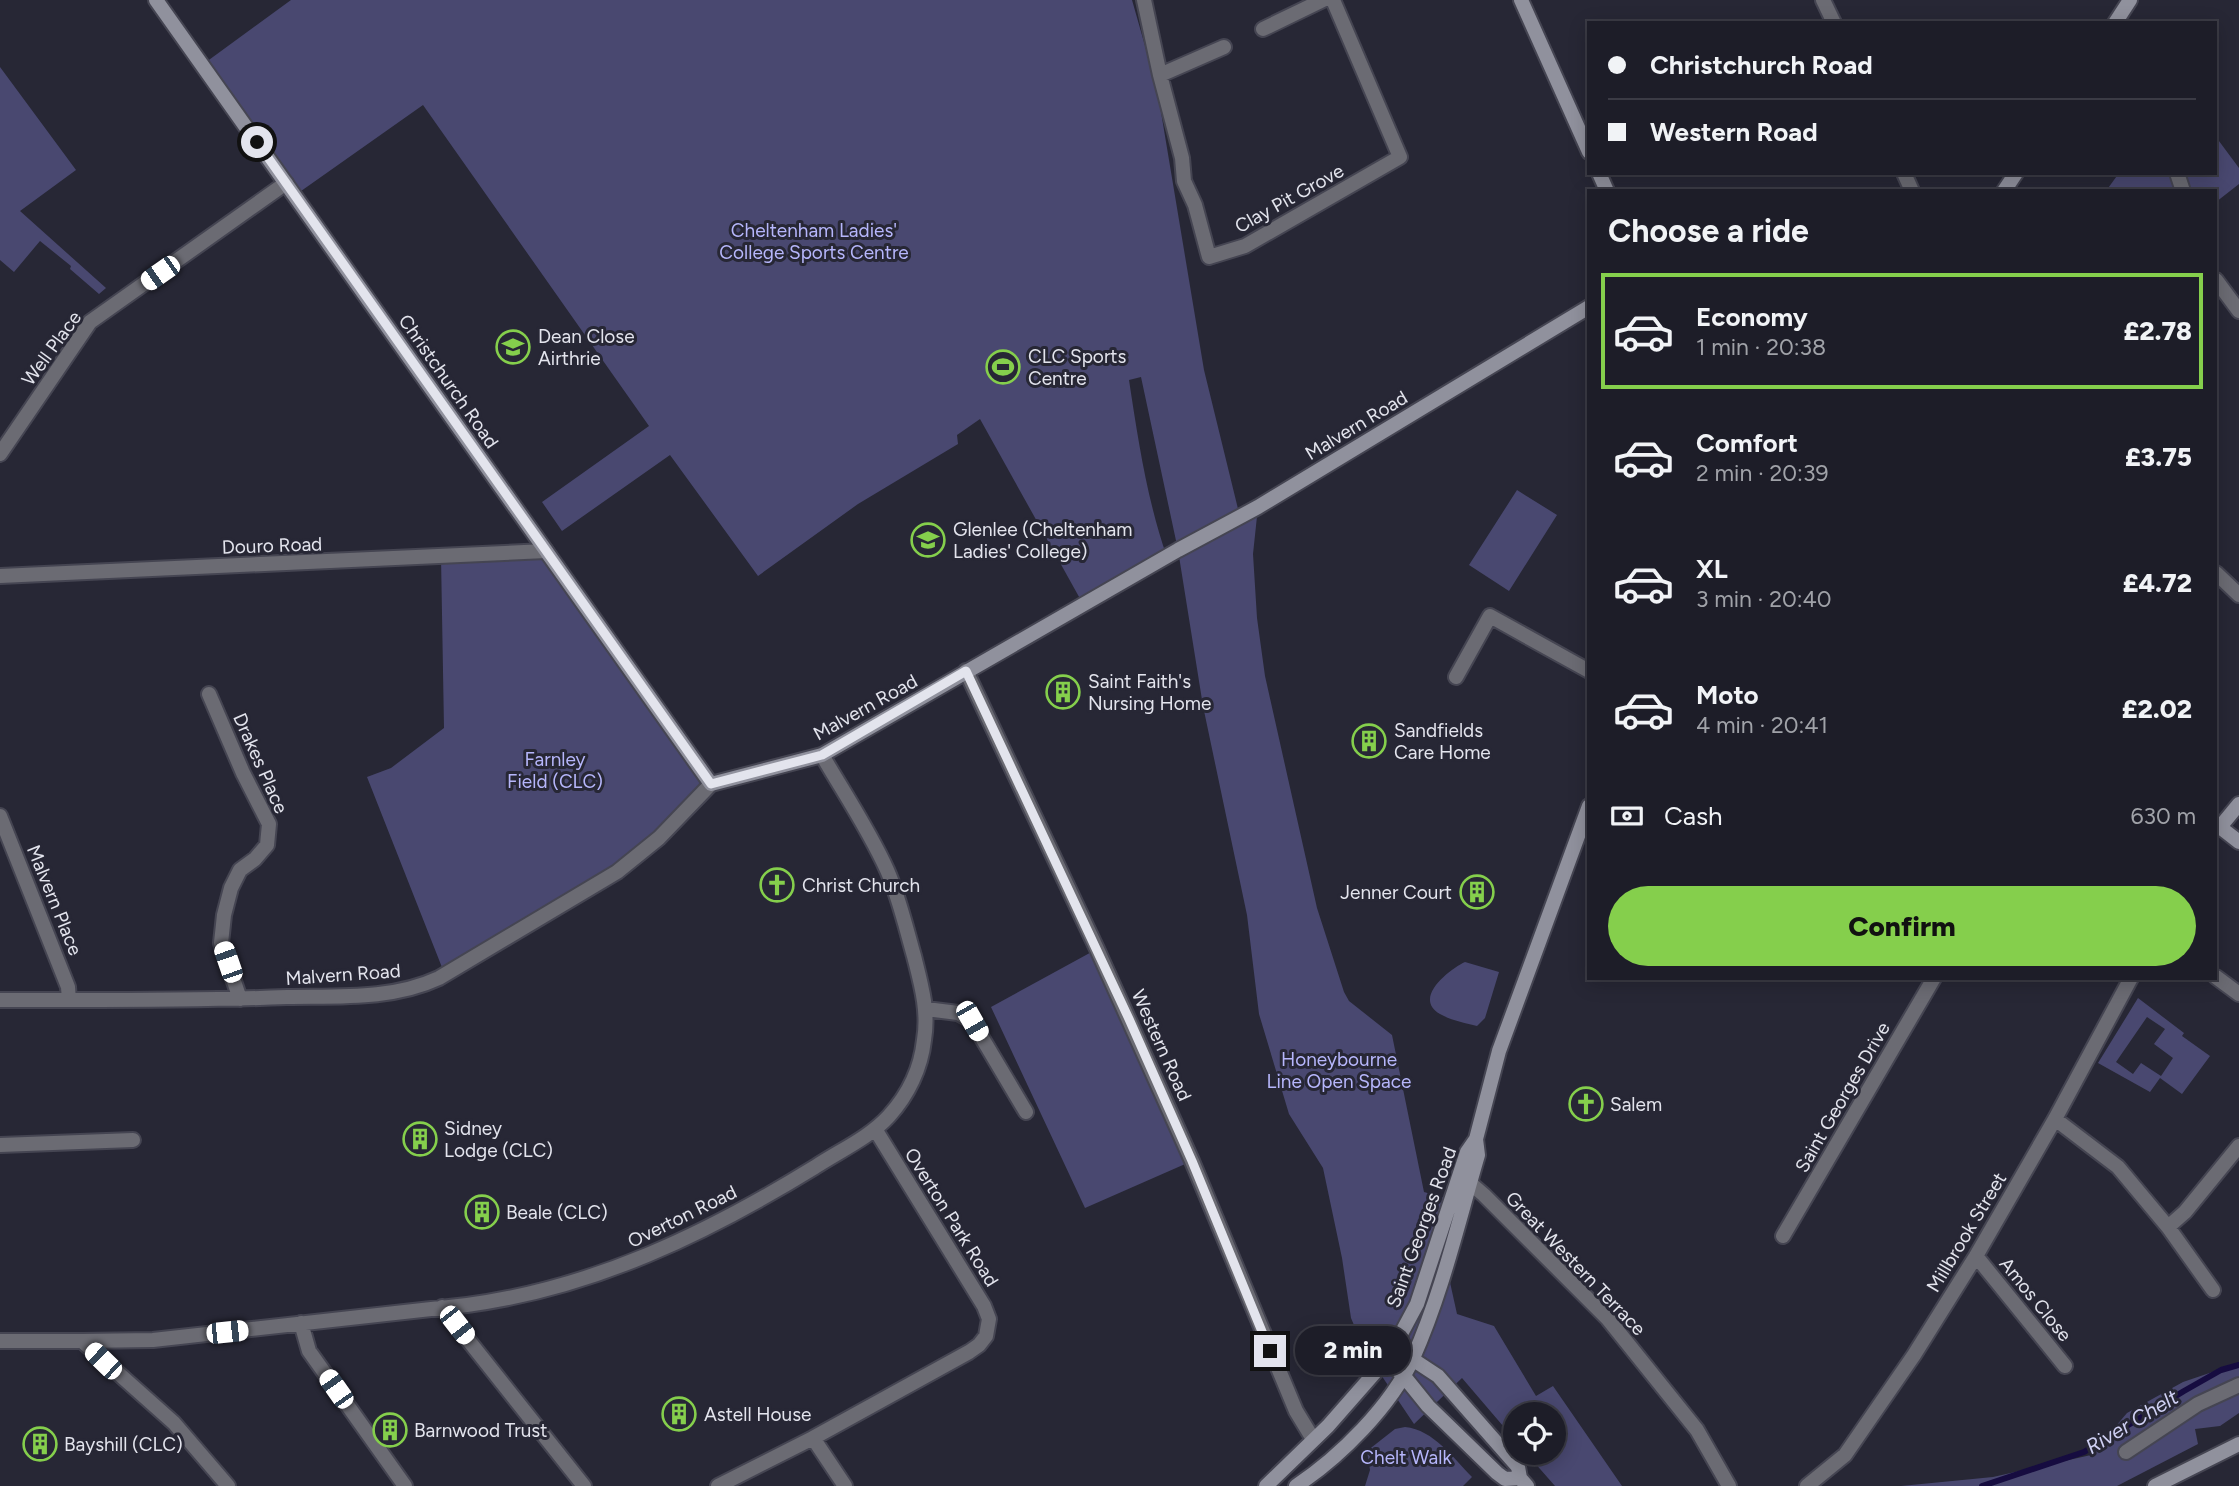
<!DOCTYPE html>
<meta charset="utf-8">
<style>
:root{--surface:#1d1d28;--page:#2a2a34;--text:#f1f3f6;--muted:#a0a2a8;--line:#3b3b45;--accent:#85cf4c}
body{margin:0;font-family:Figtree,sans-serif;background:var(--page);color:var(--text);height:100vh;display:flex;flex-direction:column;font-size:26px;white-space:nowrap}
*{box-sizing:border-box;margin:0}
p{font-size:23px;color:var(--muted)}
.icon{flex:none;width:38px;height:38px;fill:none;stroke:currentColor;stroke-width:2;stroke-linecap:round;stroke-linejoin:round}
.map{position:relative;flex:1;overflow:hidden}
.side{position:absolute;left:1587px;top:189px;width:630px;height:791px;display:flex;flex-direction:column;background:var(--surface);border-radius:0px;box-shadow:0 4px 18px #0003,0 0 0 2px var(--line)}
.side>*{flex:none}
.hud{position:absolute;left:1587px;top:21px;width:630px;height:154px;border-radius:0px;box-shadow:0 4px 18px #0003,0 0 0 2px var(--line);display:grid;align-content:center;height:154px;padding:0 21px;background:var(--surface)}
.controls{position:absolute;left:1503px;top:1402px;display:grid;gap:14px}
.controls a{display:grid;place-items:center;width:63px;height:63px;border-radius:50%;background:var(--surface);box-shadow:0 4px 18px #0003,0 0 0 2px var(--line);font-size:35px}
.end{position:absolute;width:32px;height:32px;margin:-16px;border:9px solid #e3e4ed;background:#111;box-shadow:0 0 0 4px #111}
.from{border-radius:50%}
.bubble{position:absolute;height:49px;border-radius:24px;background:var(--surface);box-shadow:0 4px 18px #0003,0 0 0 2px var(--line);font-size:23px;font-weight:800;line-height:49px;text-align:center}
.car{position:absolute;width:21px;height:42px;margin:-21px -10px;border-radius:9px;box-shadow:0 0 5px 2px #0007;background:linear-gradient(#fff 24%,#345 0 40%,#fff 0 76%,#345 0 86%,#fff 0)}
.hud b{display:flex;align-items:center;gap:24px;height:66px;font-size:26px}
.hud b+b{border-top:2px solid var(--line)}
.hud i{width:18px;height:18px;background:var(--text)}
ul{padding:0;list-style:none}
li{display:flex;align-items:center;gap:21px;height:116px;margin:0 14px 10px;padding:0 7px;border:4px solid transparent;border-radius:0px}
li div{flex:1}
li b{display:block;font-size:26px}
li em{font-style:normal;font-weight:800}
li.selected{border-color:var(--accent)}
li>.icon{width:63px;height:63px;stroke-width:1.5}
h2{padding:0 21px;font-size:32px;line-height:84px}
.pay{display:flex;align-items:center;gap:18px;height:77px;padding:0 21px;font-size:26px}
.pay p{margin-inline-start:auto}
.primary-button{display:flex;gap:14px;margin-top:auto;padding:14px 21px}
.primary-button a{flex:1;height:80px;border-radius:42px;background:var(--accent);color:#111;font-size:28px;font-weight:800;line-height:80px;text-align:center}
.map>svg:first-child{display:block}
.green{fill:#494870;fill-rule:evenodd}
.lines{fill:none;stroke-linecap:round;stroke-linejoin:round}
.stream{stroke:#160c40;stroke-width:6}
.street-casing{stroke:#454552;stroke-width:18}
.secondary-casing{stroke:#454552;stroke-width:18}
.street{stroke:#6b6b73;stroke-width:14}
.secondary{stroke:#90919d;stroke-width:14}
.route{stroke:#e3e4ed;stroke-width:9}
.labels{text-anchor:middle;stroke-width:6;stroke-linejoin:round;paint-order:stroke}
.street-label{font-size:19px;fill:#e3e4ed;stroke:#272735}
.park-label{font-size:19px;fill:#b6b6fb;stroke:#272735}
.poi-label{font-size:19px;fill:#e3e4ed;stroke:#272735;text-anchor:start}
.water-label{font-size:21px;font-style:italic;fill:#cfd0f3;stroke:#272735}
</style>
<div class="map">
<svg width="2239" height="1486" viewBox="0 0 2239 1486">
<rect width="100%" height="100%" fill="#272735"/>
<path class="green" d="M291,0h841l25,88 47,282 36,147 18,-10 -5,47 4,64 8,58 52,232 27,84 5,9 43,34 32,157 31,9 -13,45 15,68 37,12 42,70 17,-10 69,100h-67l-29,-33 28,-1v-38h-38l-1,26 -53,-62 -48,46 -49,-73 -14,-33 -9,-60 -19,-90 -34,-54 -30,-100 -12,-99 -44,-209 -25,-156 -37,-173 -12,3c9,59 18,120 38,177l-84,47 -103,-185 -23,16 1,9 -100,60 -100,72 -88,-121 -108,76 -20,-29 107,-76 -226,-321 -129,91 -92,-131z
M0,67l76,103 -56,41 86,77 -7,6 -29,-25 1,-3 -31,-25 -26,31 -14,-12z
M2216,137l23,31v16l-23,18v-11h-110l13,-18h97z
M1517,490l40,25 -48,76 -40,-26z
M546,551l165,233 -52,54 -214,137 -78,-198 24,-9 53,-40 -3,-171z
M1097,949l95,212 -107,47 -94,-201z
M1465,962l34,10 -14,46 -8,8c-12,-3 -27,-6 -37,-12 -28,-16 10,-45 25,-52z
M2138,998l46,35 -2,3 28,20 -28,38 -22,-16 -10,14 -52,-29zM2147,1017l18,12 -11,15 19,14 -12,18 -20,-13 -8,11 -17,-12z
M2239,1363v50l-19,13 -25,3 3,15 -81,42h-216l92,-9 98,-22 36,-42 56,-31z
M1405,1427c29,3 48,31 67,50l-9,9h-98l5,-16 -3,-19 28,-22z"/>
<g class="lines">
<path class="stream" d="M1982,1486l102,-34 100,-61 37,-21 18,-5"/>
<defs>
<path id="street" d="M1144,0l16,75 22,83 2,23 11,24 14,52 36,-11 155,-89 -67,-157
M1823,0l11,23
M1263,29l60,-29
M1160,75l64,-28
M1904,173l8,18
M2177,173l6,18
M2216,280l23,31
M0,454l90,-132 196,-139
M2216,573l23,22
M0,576l546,-25
M966,671l131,278 95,212 104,250 17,28
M1456,677l34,-61 99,55
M209,694l34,79 26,51 -2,21 -12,14 -15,11 -9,18 -7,27 -3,28 19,56
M0,816l68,171 1,13
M2216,977l23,17
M0,1000c96,0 192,1 287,-3 51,-1 105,3 152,-19l178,-106 42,-34 52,-54
M926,1009l32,4 14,8 54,91
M2055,1119l63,48 50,60 45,63
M0,1145l133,-5
M1462,1176l22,19 124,124 89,111 32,56
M2168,1227l17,-15 54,-66
M1783,1236l151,-258
M1976,1256l89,110
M442,1307l142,179
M301,1323l8,28 96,135
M0,1341h82l92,82 54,63
M82,1341l71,-1 314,-35c127,-17 239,-71 348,-138 24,-16 54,-29 74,-51 19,-21 32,-48 35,-76 5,-29 -3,-56 -10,-84 -8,-28 -15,-59 -27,-86 -18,-40 -43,-77 -65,-115
M813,1438l32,48
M2126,1452l72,-48 41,-19
M718,1486l95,-48 156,-86 10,-7 7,-9 3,-17 -5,-13 -109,-177
M1807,1486l38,-31 69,-100 62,-99 79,-137 76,-141"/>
<path id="secondary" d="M156,0l555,784 111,-29 356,-205 80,-43 331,-200
M1521,0l68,152
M2115,23l15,-23
M1599,173l8,18
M2004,191l12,-18
M2216,824l23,18
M2220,827l19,-23
M1394,1347l44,29 80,91 2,11 7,8
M1386,1360l17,15 25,31 69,67 8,6 15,-1
M1266,1486l62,-60 50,-57 16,-22 23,-43 50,-152 9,-13 23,-88 90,-245
M1296,1486c44,-29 95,-80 117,-128 29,-65 45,-135 65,-203l-2,-16
M2155,1486l84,-42"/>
</defs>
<use href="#street" class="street-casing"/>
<use href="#secondary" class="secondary-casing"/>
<use href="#street" class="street"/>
<use href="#secondary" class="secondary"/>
</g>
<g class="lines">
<path class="route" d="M257,142l454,642 111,-29 144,-84 163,348 63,142 78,190"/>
</g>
<defs>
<symbol id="school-ring" viewBox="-11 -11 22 22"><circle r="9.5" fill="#272735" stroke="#85cf4c" stroke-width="1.5"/><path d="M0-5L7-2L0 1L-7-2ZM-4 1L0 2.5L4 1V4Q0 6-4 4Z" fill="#85cf4c"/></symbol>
<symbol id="stadium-ring" viewBox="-11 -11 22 22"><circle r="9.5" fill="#272735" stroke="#85cf4c" stroke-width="1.5"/><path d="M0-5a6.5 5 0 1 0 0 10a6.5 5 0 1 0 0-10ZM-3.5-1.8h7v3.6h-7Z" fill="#85cf4c"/></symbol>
<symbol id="building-ring" viewBox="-11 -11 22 22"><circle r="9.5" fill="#272735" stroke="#85cf4c" stroke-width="1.5"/><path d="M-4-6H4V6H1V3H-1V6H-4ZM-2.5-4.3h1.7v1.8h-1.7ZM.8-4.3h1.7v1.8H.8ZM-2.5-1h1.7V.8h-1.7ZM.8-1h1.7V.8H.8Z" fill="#85cf4c"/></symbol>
<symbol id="church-ring" viewBox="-11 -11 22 22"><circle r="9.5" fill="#272735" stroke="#85cf4c" stroke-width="1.5"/><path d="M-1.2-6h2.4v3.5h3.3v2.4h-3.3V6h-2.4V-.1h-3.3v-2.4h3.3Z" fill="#85cf4c"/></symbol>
</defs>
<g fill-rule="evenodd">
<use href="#school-ring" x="494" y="328" width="38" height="38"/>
<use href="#stadium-ring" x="984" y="348" width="38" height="38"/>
<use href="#school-ring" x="909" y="521" width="38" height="38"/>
<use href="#building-ring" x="1044" y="673" width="38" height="38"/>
<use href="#building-ring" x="1350" y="722" width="38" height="38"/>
<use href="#church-ring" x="758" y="866" width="38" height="38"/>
<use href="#building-ring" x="1458" y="873" width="38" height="38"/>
<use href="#church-ring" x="1567" y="1085" width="38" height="38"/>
<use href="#building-ring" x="401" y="1120" width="38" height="38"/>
<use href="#building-ring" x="463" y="1193" width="38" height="38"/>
<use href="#building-ring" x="660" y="1395" width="38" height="38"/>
<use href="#building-ring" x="371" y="1411" width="38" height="38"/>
<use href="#building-ring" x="21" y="1425" width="38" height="38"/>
</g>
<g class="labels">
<g class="street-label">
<text transform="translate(1289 198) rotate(-29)" y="7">Clay Pit Grove</text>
<text transform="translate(51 348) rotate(-54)" y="7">Well Place</text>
<text transform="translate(449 381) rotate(55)" y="7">Christchurch Road</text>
<text transform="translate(1356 425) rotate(-31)" y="7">Malvern Road</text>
<text transform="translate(272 545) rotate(-2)" y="7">Douro Road</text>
<text transform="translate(865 707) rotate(-29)" y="7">Malvern Road</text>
<text transform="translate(261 763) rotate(66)" y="7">Drakes Place</text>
<text transform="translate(55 900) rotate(68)" y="7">Malvern Place</text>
<text transform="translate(343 974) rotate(-4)" y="7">Malvern Road</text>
<text transform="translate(1162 1045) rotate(66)" y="7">Western Road</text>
<text transform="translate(1842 1097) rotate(-60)" y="7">Saint Georges Drive</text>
<text transform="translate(682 1216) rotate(-26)" y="7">Overton Road</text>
<text transform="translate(952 1217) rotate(58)" y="7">Overton Park Road</text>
<text transform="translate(1421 1227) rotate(-70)" y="7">Saint Georges Road</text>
<text transform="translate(1966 1232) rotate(-59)" y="7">Millbrook Street</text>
<text transform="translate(1576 1263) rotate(46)" y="7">Great Western Terrace</text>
<text transform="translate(2036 1299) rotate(51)" y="7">Amos Close</text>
</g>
<g class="park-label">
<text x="814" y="237">Cheltenham Ladies'<tspan x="814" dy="22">College Sports Centre</tspan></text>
<text x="555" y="766">Farnley<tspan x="555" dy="22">Field (CLC)</tspan></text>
<text x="1339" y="1066">Honeybourne<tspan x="1339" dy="22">Line Open Space</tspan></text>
<text x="1406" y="1464">Chelt Walk</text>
</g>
<g class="poi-label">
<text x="538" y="343">Dean Close<tspan x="538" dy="22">Airthrie</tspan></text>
<text x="1028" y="363">CLC Sports<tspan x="1028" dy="22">Centre</tspan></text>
<text x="953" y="536">Glenlee (Cheltenham<tspan x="953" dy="22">Ladies' College)</tspan></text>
<text x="1088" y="688">Saint Faith's<tspan x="1088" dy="22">Nursing Home</tspan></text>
<text x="1394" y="737">Sandfields<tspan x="1394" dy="22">Care Home</tspan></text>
<text x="802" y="892">Christ Church</text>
<text x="1452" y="899" text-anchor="end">Jenner Court</text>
<text x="1610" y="1111">Salem</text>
<text x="444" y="1135">Sidney<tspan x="444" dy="22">Lodge (CLC)</tspan></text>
<text x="506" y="1219">Beale (CLC)</text>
<text x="704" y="1421">Astell House</text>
<text x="414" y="1437">Barnwood Trust</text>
<text x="64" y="1451">Bayshill (CLC)</text>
</g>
<g class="water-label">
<text transform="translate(2132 1422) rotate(-31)" y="7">River Chelt</text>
</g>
</g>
</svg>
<div class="controls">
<a><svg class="icon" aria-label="locate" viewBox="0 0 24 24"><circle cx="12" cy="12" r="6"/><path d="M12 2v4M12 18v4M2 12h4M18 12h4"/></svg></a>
</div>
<i class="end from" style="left:257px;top:142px"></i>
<i class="end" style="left:1270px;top:1351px"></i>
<div class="bubble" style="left:1295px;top:1326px;width:116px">2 min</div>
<i class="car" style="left:160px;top:273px;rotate:235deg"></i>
<i class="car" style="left:228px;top:962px;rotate:341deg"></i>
<i class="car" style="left:972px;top:1021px;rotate:150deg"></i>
<i class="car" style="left:457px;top:1325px;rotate:142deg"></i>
<i class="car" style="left:227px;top:1332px;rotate:84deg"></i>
<i class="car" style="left:103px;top:1361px;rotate:314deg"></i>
<i class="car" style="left:336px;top:1389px;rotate:325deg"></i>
<div class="hud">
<b><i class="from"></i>Christchurch Road</b>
<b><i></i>Western Road</b>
</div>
<section class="side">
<h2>Choose a ride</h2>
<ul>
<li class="selected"><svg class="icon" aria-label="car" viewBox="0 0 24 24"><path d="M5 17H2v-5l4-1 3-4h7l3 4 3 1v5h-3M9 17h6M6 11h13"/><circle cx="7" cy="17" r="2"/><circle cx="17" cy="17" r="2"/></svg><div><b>Economy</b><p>1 min · 20:38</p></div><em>£2.78</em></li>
<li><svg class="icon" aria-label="car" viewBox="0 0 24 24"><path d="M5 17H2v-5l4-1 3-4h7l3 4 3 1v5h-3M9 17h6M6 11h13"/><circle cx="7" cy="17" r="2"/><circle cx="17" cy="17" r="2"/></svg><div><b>Comfort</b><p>2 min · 20:39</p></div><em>£3.75</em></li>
<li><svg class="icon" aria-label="car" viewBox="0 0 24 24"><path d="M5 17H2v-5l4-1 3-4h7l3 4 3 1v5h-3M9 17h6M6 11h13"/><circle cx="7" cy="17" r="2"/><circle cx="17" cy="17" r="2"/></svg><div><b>XL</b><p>3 min · 20:40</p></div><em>£4.72</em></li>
<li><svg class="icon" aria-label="car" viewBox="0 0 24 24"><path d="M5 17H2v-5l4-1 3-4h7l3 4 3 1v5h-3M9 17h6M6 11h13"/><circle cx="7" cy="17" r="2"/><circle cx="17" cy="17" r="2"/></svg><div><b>Moto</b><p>4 min · 20:41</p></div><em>£2.02</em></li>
</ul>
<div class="pay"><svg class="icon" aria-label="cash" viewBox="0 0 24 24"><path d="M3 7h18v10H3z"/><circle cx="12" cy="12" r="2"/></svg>Cash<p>630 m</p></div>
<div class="primary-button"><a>Confirm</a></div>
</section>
</div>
